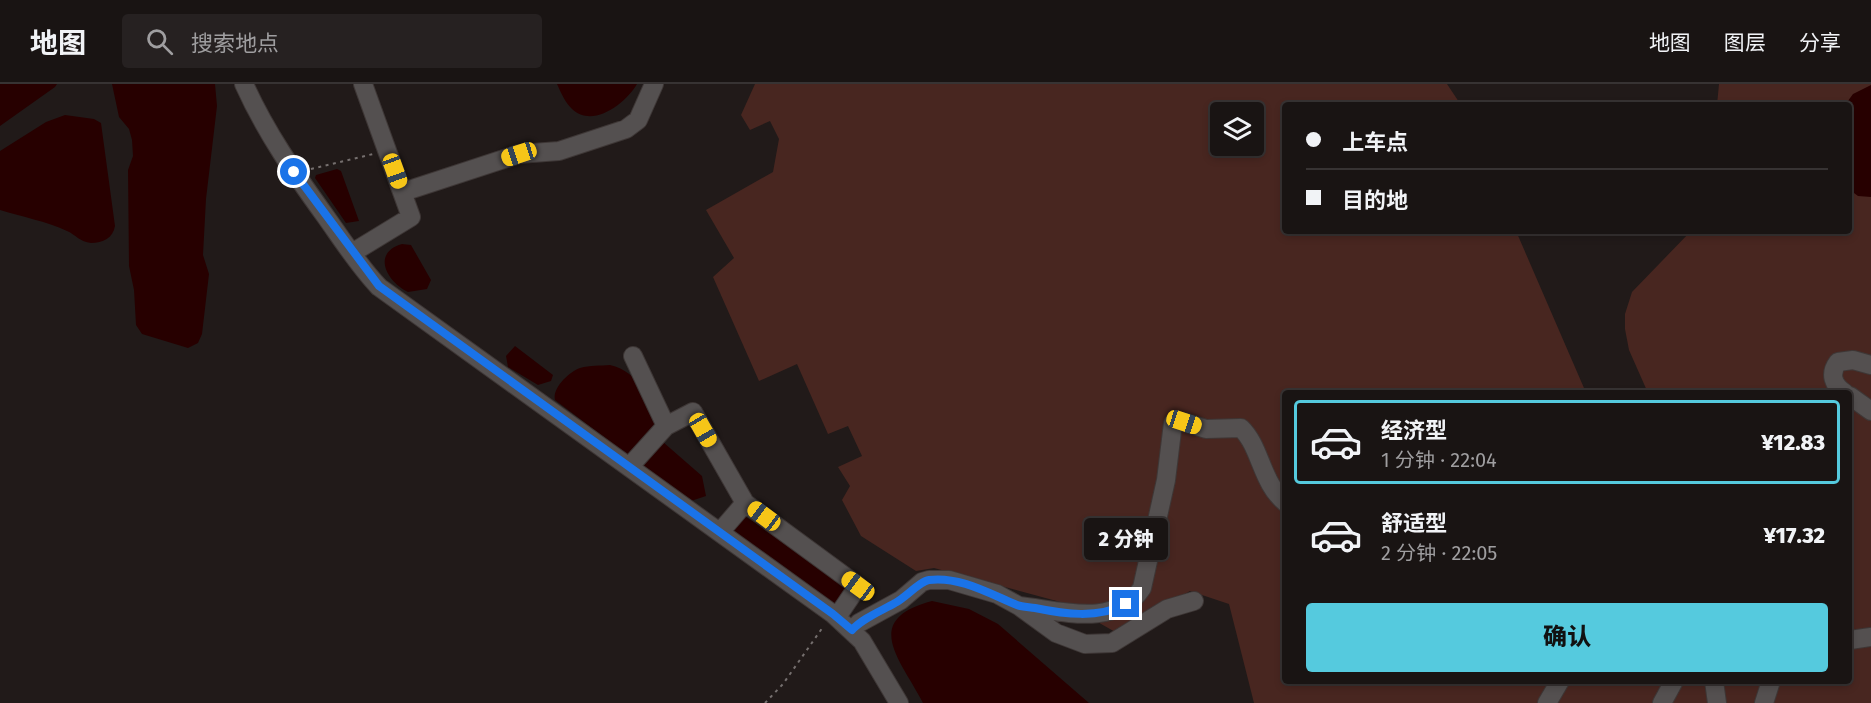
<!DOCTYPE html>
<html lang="zh">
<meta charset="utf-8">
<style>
:root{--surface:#191413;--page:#262121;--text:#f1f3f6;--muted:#9f9ea0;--line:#373333;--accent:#55cade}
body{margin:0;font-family:"Fira Sans","Noto Sans SC",sans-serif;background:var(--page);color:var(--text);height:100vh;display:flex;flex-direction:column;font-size:22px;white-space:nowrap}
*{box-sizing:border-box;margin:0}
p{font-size:20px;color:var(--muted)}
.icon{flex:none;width:33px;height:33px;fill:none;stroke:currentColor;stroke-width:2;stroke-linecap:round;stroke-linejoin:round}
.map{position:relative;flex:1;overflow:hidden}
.sheet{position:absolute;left:1282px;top:306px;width:570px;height:294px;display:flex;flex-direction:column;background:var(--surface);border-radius:6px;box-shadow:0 3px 9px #0003,0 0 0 2px var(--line)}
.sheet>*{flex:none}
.banner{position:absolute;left:1282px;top:18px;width:570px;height:132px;border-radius:6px;box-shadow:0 3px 9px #0003,0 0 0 2px var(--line);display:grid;align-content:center;height:132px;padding:0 24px;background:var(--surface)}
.controls{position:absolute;left:1210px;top:18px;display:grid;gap:12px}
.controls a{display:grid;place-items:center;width:54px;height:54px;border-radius:6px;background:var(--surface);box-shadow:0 3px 9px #0003,0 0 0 2px var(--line);font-size:30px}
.end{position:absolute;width:27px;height:27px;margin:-14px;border:8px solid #1a73e8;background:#fff;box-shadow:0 0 0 3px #fff}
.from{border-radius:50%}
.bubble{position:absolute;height:42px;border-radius:6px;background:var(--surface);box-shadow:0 3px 9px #0003,0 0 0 2px var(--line);font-size:20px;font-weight:800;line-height:42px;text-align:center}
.car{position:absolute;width:18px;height:36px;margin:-18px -9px;border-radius:8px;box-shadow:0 0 4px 2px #0007;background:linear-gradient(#f5c518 24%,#345 0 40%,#f5c518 0 76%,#345 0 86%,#f5c518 0)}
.banner b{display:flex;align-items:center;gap:21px;height:57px;font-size:22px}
.banner b+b{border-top:2px solid var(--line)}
.banner i{width:15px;height:15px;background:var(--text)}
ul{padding:10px 0 0;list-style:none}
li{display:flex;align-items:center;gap:18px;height:84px;margin:0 12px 9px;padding:0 12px;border:3px solid transparent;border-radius:6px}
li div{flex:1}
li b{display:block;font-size:22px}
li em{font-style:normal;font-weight:800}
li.current{border-color:var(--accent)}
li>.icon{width:54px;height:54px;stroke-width:1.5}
.button{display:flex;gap:12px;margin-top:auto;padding:12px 24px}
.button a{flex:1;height:69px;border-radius:6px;background:var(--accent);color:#111;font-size:24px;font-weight:800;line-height:69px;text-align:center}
header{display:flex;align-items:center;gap:36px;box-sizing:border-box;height:84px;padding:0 30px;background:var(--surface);border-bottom:2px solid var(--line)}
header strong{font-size:28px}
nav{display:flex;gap:33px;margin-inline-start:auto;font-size:21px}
.search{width:420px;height:54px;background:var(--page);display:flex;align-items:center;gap:15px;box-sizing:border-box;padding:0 21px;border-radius:6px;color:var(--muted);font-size:22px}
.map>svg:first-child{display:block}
.green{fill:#482620;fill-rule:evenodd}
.water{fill:#270000}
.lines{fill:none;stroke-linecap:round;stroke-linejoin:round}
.minor-casing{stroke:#3e3736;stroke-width:20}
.path{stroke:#756f6e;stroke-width:2;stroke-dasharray:3 4.5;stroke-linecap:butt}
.minor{stroke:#545050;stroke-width:18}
.route{stroke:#1a73e8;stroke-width:8}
</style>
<header>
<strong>地图</strong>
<div class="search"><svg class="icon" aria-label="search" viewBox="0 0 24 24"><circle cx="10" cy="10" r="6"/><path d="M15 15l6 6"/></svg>搜索地点</div>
<nav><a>地图</a><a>图层</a><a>分享</a></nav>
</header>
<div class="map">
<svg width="1871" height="619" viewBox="0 0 1871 619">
<rect width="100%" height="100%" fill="#211a19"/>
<path class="green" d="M755,0h692l14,21h-175v126h230l68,157 4,5h-302v288h564v-288h-202l-19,-43 -4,-21v-15l7,-22 59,-61h159v-126h-133l2,-21h152v619h-617l-25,-99 -39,-13 -73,42 -53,-30 -130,-35 -18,3 -55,-35 -19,-36 8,-14 -12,-19 24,-11 -14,-30 -20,8 -31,-70 -38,17 -46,-104 21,-19 -28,-48 67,-38 6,-33 -9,-18 -20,9 -9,-15zM1221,28h33v34h-33z"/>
<path class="water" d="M0,0h57l-2,3 -55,39z
M112,0h103l2,22 -11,93 -3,56 6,19 -7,60 -4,9 -10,5 -46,-14 -6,-9 -2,-35 -5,-24 -1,-96 5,-14 -1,-16 -3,-11 -10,-12z
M557,0h80c-11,19 -44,45 -65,25 -7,-7 -11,-16 -15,-25z
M1871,1v112l-13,-1 -8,-6v-85h-5l8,-11z
M65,31l29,4 7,4 14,103c-2,12 -12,17 -24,17 -11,-1 -15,-8 -24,-12 -21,-10 -45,-14 -67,-21v-59l46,-29z
M337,85l4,2 18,50 -13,2 -31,-45 1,-3z
M402,160l9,1 20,35 -4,9 -19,3c-21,-10 -37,-39 -6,-48z
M515,262l38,29 -2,6 -13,4 -30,-18 -2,-11z
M610,281c30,7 39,34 45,62l-26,29 -74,-56c-3,-12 14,-28 25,-32 10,-3 20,-2 30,-3z
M663,358l39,34 4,20 -15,5 -48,-35 -1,-3z
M741,430l29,18 75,55 -7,21 -107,-75z
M932,517l37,8 29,15 91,79h-166c-22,-43 -63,-83 9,-102z"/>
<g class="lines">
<defs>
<path id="minor" d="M244,0c22,49 51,90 82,133 17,24 33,49 53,70l454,327 29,27 37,62
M403,108l116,-38 40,-3 67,-22 12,-9 16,-36
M352,169l59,-36 -48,-133
M633,272l33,70
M1845,309c-12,-8 -16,-19 -7,-31l15,-2 18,5
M1850,312l21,15
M630,382l36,-40 27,-14 52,91
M720,448l25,-29 113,83 -21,31
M1019,522c39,4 96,23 123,-18l24,-108 7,-57 11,-1 22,7 35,-1c20,19 20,55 45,75
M852,546l7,-7 42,-23 21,-18 7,-2h20l48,14 22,12 37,27 29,11 27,-1 55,-34 27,-8
M1850,556l21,-3
M1714,597l3,22
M1547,619l13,-22
M1662,619l12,-22
M1764,619l7,-22"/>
</defs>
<use href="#minor" class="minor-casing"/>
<path class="path" d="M311,85l62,-15
M765,619l18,-19 40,-57"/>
<use href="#minor" class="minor"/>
</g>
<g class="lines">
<path class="route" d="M294,88l85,114 454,328 19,16c11,-12 29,-19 43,-27 10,-5 25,-22 34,-23 31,-4 61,14 88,25 5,2 12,2 18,3 29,6 63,11 91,-4"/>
</g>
</svg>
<div class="controls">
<a><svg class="icon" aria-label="layers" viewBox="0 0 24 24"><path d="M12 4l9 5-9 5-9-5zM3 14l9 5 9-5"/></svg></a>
</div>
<i class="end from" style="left:294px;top:88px"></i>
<i class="end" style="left:1126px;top:520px"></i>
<div class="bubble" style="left:1084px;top:434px;width:84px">2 分钟</div>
<i class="car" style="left:519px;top:70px;rotate:252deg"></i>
<i class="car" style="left:395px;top:87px;rotate:160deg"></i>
<i class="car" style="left:1184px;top:338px;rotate:108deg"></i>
<i class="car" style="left:703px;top:346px;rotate:150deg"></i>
<i class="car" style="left:764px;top:432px;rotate:307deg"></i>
<i class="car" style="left:858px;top:502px;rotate:306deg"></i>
<div class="banner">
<b><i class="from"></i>上车点</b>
<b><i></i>目的地</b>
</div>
<section class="sheet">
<ul>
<li class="current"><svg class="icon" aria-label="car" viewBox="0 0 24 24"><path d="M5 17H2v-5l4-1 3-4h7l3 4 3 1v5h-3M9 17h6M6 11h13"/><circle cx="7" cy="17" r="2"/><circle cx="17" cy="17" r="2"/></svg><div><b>经济型</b><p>1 分钟 · 22:04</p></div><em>¥12.83</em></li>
<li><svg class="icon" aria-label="car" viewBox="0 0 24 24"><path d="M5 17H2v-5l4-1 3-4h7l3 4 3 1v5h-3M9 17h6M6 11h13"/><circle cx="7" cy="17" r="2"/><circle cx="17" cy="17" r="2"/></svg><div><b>舒适型</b><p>2 分钟 · 22:05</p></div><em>¥17.32</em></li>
</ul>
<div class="button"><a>确认</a></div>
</section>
</div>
